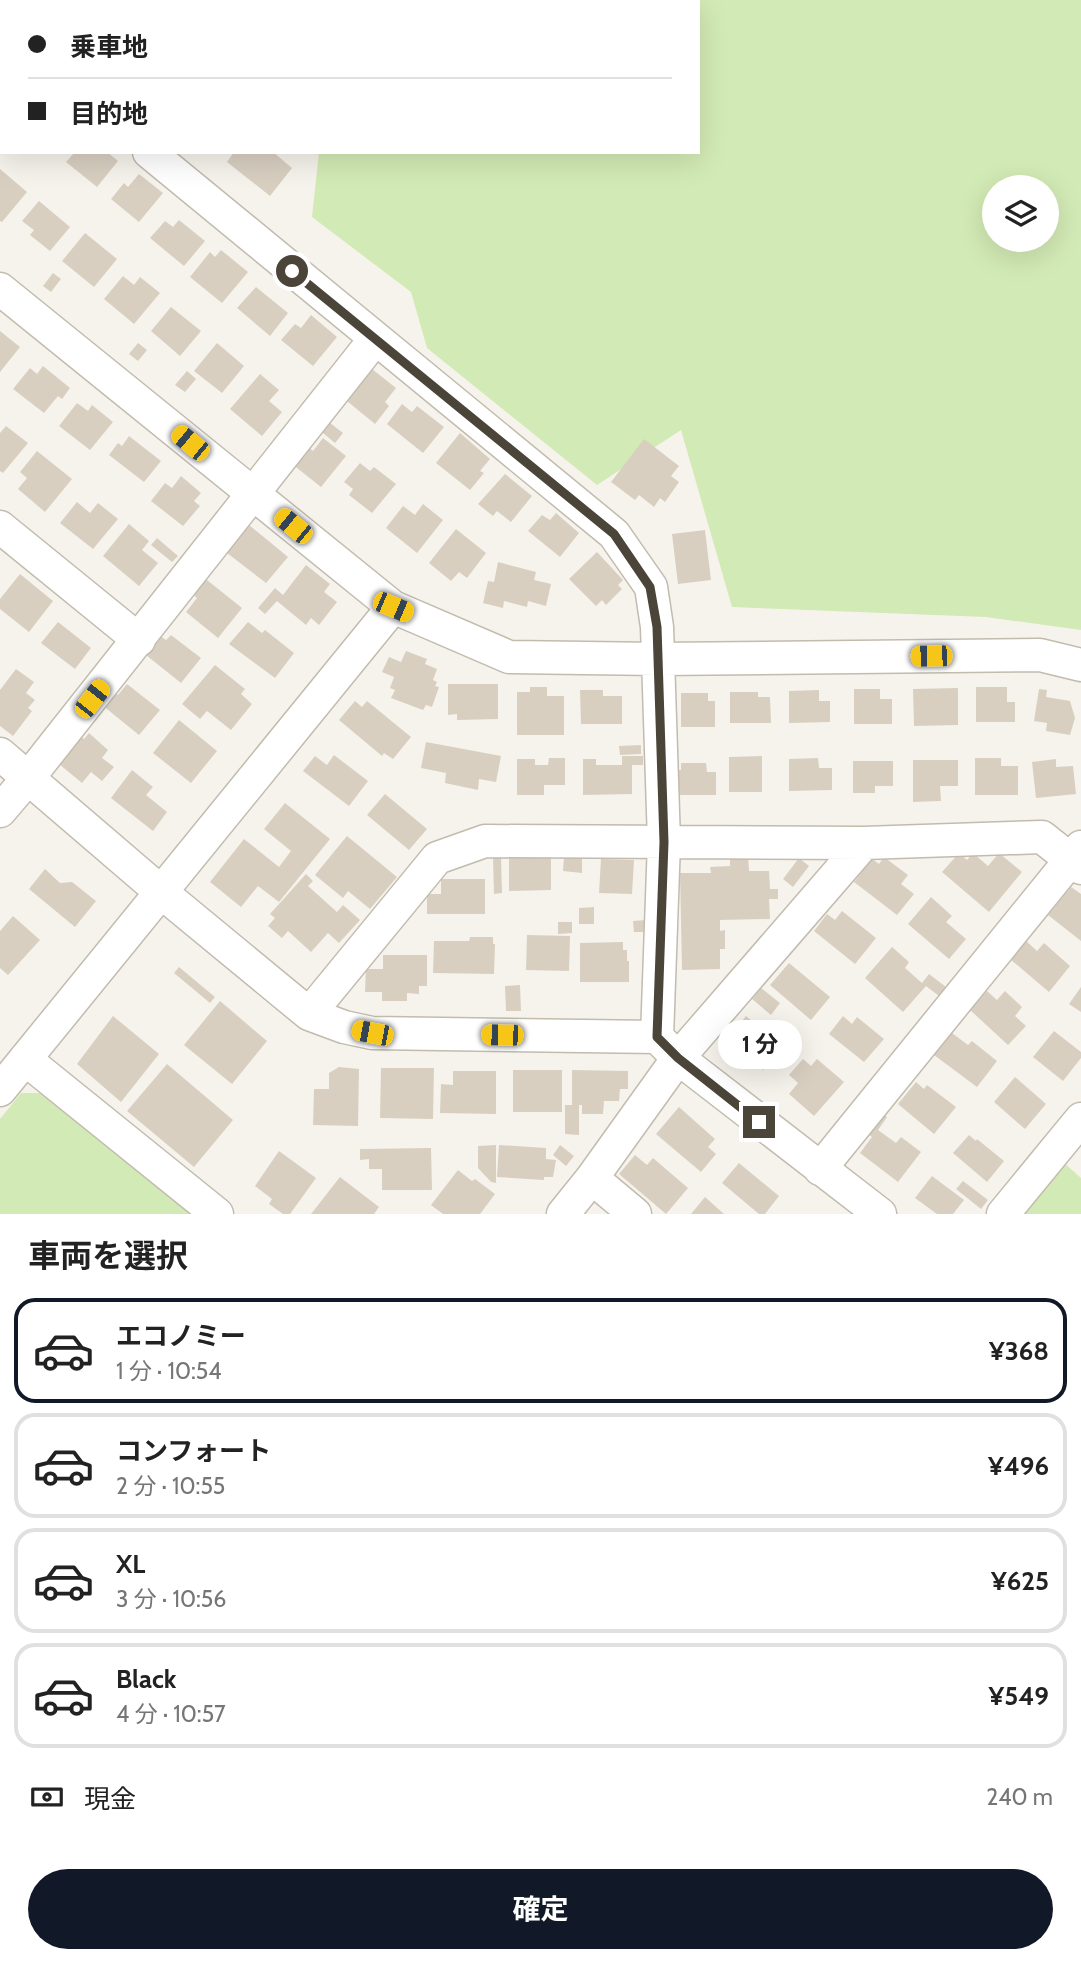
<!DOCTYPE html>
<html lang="ja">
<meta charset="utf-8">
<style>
:root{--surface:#fff;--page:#f2f2f2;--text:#222;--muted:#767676;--line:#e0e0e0;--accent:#111827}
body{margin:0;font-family:Cabin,"Noto Sans JP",sans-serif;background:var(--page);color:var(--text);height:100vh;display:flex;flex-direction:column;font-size:26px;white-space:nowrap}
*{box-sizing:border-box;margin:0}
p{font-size:23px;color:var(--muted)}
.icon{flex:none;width:38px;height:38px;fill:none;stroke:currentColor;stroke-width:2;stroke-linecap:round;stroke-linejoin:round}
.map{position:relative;height:1214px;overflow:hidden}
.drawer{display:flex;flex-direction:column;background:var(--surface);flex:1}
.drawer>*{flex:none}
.banner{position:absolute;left:0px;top:0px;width:700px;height:154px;box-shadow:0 7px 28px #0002;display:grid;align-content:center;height:154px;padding:0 28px;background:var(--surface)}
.tools{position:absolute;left:982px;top:175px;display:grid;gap:14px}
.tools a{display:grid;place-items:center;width:77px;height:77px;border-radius:50%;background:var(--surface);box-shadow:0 7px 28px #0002;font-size:35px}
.end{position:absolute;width:32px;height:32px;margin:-16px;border:9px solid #4b4439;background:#fff;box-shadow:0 0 0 4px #fff}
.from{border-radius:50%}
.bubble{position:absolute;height:49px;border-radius:24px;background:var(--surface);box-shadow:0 7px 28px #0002;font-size:23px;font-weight:700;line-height:49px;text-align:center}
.car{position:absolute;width:21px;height:42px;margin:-21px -10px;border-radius:9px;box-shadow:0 0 5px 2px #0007;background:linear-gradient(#f5c518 24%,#345 0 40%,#f5c518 0 76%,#345 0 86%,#f5c518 0)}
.banner b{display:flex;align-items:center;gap:24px;height:66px;font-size:26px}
.banner b+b{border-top:2px solid var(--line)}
.banner i{width:18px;height:18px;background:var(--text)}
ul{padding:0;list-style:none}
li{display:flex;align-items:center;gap:21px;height:105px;margin:0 14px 10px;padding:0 14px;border:4px solid var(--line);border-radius:21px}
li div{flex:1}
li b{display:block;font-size:26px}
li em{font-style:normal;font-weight:700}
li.selected{border-color:var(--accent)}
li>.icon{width:63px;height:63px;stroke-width:1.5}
h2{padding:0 28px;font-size:32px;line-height:84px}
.pay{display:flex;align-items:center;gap:18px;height:77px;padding:0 28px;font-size:26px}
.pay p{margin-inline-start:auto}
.action{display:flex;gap:14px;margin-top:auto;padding:14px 28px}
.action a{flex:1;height:80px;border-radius:42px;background:var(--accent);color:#fff;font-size:28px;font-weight:700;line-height:80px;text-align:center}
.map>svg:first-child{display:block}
.green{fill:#d2eab5;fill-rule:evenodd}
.building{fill:#d8cfc1}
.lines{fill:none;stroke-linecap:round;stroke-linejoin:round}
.minor-casing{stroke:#c2bbae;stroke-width:35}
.minor{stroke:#fff;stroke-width:32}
.route{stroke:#4b4439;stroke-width:9}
</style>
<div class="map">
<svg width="1081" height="1214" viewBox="0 0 1081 1214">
<rect width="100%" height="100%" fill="#f6f3ec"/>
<path class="green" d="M169,0h912v630l-95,-13 -254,-10 -51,-177 -84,55 -170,-137 -16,-56 -99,-75 7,-65h379v-150zM994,187h52v53h-52z
M21,1093h23l148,121h-192v-95z
M1063,1162l18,16v36h-63z"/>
<path class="building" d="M75,152h32l11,9 -21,26 -31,-25z
M234,152h39l19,16 -22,28 -43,-34z
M0,169l27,23 -25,30 -2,-1z
M139,174l24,19 -24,29 -28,-23 13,-16 4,4z
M39,201l31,26 -20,24 -20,-16 4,-5 -12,-9z
M179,220l26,21 -21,25 -34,-28 15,-17 8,6z
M85,233l32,26 -23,28 -32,-26z
M221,250l27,22 -26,31 -32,-26 20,-25 5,5z
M53,273l8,6 -10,13 -8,-6z
M123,276l11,9 6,-8 20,16 -26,31 -30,-25z
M256,287l32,26 -18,23 -33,-28z
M171,307l30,24 -21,25 -29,-25z
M311,315l26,22 -24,29 -32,-26 14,-16 6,4z
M0,331l20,16 -20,25z
M138,343l9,7 -9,11 -9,-7z
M217,343l27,23 -22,27 -28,-22z
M43,366l27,22 -8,11 -4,-3 -14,17 -31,-24 17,-21 7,6z
M372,369l24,19 -11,14 4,4 -14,18 -28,-23z
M187,371l9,8 -11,13 -10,-7z
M260,374l19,16 -10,11 13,11 -20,24 -32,-27z
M77,403l11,8 4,-6 21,17 -23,28 -31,-24z
M402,404l10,8 5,-6 27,21 -21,26 -36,-29z
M325,419l18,14 -8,10 -18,-15z
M6,426l22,17 -25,30 -3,-2v-38z
M460,433l30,26 -10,12 4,2 -14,17 -34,-27z
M129,436l32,25 -17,21 -35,-27 9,-12 4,3z
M323,438l23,18 -25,31 -29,-23 15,-18 6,5z
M644,439l35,27 -8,10 8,6 -14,20 -5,-4 -6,9 -15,-12 -4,5 -24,-18z
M37,451l35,28 -27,33 -27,-23 9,-11 -7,-6z
M360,463l10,8 4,-4 22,17 -24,29 -23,-18 4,-6 -9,-7z
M505,474l27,22 -21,26 -14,-11 -4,5 -15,-12z
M181,476l20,17 -7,8 6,5 -17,20 -32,-25 14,-18 7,5z
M77,502l13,11 8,-10 20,16 -25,30 -33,-26z
M423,504l20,16 -26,33 -31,-25 17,-22 12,9z
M556,513l23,20 -19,24 -32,-26 14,-16 8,5z
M129,524l20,17 -7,9 16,13 -19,23 -36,-30z
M249,525l39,32 -22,26 -39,-30z
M456,529l30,24 -19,25 -8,-6 -8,9 -22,-18z
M705,530l6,50 -33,4 -6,-50z
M157,538l21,18 -6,6 -21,-17z
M597,552l26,28 -5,5 4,4 -16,16 -4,-5 -6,6 -27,-27z
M498,562l38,10 -2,8 17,4 -5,22 -18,-5 -1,6 -23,-6 -1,7 -20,-5 5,-22 6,1z
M306,565l24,19 -6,8 13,10 -18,23 -8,-7 -5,7 -29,-24 -12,13 -7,-6 17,-20 8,7z
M20,574l33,27 -24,31 -29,-23v-10z
M202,576l40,32 -24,30 -32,-26 11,-14 -7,-6z
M58,622l33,26 -16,21 -34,-26z
M248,622l14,11 3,-3 29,23 -19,25 -46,-34z
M156,633l10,7 5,-5 30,23 -20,25 -40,-32z
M406,651l21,8 -2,5 12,5 -4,11 4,2 -2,4 4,1 -7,20 -6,-2 -3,5 -32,-12 4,-8 -5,-2 4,-11 -12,-5 7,-15 12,5z
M215,665l30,24 -4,5 11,10 -21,26 -24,-19 -7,8 -18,-15z
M16,669l18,13 -8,11 9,7 -7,8 4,3 -19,25 -13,-10v-36z
M127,684l33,26 -21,25 -37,-30 11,-14 5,4z
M448,684h50v35l-41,1v-6l-9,1z
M530,687h17v9h17v39h-47v-43h13z
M976,687h31v15h8v20h-39z
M958,688v37l-44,1 -1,-37z
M854,689h26v10h12v25h-38z
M1039,689l8,1 -1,7 24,4 5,17 -5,17 -24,-4 1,-8 -13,-2z
M580,690h23v6h19v28h-41z
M819,690v11h11v21l-41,1v-32z
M730,692h28v5h12l1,26h-41z
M681,693h27v8h7v26h-34z
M355,701l7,6 5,-6 44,36 -18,22 -9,-6 -2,3 -43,-36z
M179,720l38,31 -26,32 -38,-30z
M75,732l9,7 5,-6 19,17 -6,8 12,9 -12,14 -11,-9 -9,11 -29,-24z
M426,742l75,14 -5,26 -17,-3 -1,11 -33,-7 1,-10 -25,-5z
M641,745v9l-21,1 -1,-9z
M334,755l34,26 -19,25 -46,-35 12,-15 12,9z
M622,756h21v9h-11v29l-49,1v-36h13v6h26z
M762,756v36h-33v-35z
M549,758h16v27h-21v10h-27v-36h18v6h13z
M818,758l1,10h13v22l-43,1v-32z
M975,758h26v8h17v29h-43z
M1056,759v8l17,-1 3,28 -40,4 -4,-36z
M913,760h45v26h-18l1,15 -28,1z
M853,761h40v25h-18v7h-22z
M681,763h25l1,9h9v23h-39l-1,-25h5z
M132,770l21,17 -7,8 21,17 -14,19 -42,-33z
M385,794l42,35 -18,21 -42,-35z
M285,803l45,36 -51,63 -21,-16 -17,21 -31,-25 34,-43 35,28 12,-16 -27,-22z
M347,836l50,41 -27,32 -22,-18 -5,7 -28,-23z
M959,853l8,7 6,-7 15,13 11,-13 23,19 -33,40 -47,-40z
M748,855l1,16h20l1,18h8v10h-9l1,20 -50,1v11l5,-1v19h-5v20l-38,1 -2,-97h31l-1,-6 20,-1v-10z
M564,857h18v16l-19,-2z
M884,857l24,18 -7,9 13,10 -17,21 -43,-33 18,-23 7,5z
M493,858h8l1,35 -8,1z
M509,858h42v32l-42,1z
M799,858l10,8 -16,21 -10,-8z
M601,859l33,1 -2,34 -33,-1z
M45,869l15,14 12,-1 24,19 -21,26 -46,-38z
M306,874l7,7 -5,5 29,26 6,-7 17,15 -21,23 -11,-10 -17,19 -23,-21 -6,7 -14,-12 7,-8 -5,-4z
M441,879h44v35h-58v-20h14z
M1071,887l10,7v47l-33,-26z
M931,897l21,19 -6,6 20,17 -17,20 -41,-35z
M594,907v17h-15v-16z
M842,911l34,27 -21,26 -41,-33 13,-17 8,6z
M13,916l27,24 -32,35 -8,-7v-37z
M646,920v12h-12l-1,-11z
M558,922h14v11l-14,1z
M527,935l43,1 -1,35 -43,-1z
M470,937h23v7h2l-1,30 -61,-1 1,-32h35z
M1025,940l12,11 7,-8 26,23 -21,26 -39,-33z
M623,942v8h4v11h2v21h-49v-39z
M892,947l17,15 -4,6 17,15 7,-9 17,13 -7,9 -13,-10 -23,26 -38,-34z
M383,955h44v31h-8v8l-12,-1v8h-25v-9h-17l1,-23h17z
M789,963l41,34 -19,23 -41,-35z
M179,967l36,30 -5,6 -36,-30z
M520,985l1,26h-15l-1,-25z
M1081,987v25l-12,-8z
M761,988l19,15 -9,12 -19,-16z
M987,991l10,9 8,-9 17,16 -7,9 11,10 -18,19 -38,-35z
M220,1001l47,40 -35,43 -48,-39z
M113,1016l46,38 -38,48 -44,-38z
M746,1016l12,10 4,-6 25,21 -24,29 -36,-30z
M843,1016l9,8 5,-7 27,22 -20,23 -35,-28z
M1054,1031l27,21v6l-18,23 -30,-24z
M952,1033l16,12 4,-4 25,20 -20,26 -43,-32z
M803,1059l8,7 6,-7 27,23 -30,34 -25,-22 9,-11 -9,-8z
M167,1064l66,56 -39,47 -67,-56z
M339,1067l20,2 -1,57 -45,-1 1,-36h15v-16z
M381,1068h53l-1,51 -53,-1z
M513,1070h49v42h-49z
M572,1070l56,1v18h-8l-1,12h-15l-1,13h-21v-9h-3v30l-14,-1v-29h7z
M453,1071h43v43l-56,-1 1,-29 12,1z
M1015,1077l31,27 -21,25 -31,-27z
M916,1082l8,7 3,-4 29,22 -22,27 -36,-30z
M872,1106l15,11 -9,13 18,13 5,-6 20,15 -23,30 -38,-29 12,-16 -14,-11z
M679,1107l36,32 -7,8 8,7 -15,18 -45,-38z
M969,1135l7,6 1,-2 27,22 -17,21 -34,-29z
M496,1145v38l-5,-1 -13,-14v-22z
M499,1145l47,3v11l10,1 -3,17h-9v3l-47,-3z
M560,1145l14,11 -8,10 -13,-11z
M431,1148l1,42h-50v-21h-13v-10l-9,1v-11z
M279,1151l37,27 -26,36h-7l-14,-10 3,-5 -17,-13z
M635,1155l12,10 6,-7 35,30 -22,26 -47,-40z
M739,1163l40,33 -14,18h-6l-37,-31z
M458,1170l14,11 3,-2 20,15 -15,20h-37l-12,-9z
M932,1176l32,24 -11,14h-16l-22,-16z
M340,1177l39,30 -5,7h-63z
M963,1181l25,19 -7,9 -25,-20z
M705,1197l19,17h-33z"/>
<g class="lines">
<defs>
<path id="minor" d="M0,29l2,1
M149,152l465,382 37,53 6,40 7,215 -7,195
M0,289l393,318 116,50 150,2 381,-4 41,10
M0,527l139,113
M0,754l161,138 148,122 35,13 28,6 285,4 21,21 202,156
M0,811l29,-34 346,-438
M309,1014l128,-156 48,-17 379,2 178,-6 39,31
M25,1059l192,155
M0,1090l393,-483
M820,1169l261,-322
M592,1178l43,36
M563,1214l29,-36 86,-120 186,-215
M1003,1214l78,-95"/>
</defs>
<use href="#minor" class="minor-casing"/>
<use href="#minor" class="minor"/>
</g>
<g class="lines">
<path class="route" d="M292,271l322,263 36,53 7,40 7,215 -7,195 21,21 81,64"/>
</g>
</svg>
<div class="tools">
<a><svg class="icon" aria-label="layers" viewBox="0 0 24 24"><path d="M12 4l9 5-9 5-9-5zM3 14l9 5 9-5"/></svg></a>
</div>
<i class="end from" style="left:292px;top:271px"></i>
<i class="end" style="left:759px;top:1122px"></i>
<div class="bubble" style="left:718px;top:1020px;width:84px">1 分</div>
<i class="car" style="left:190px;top:443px;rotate:309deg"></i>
<i class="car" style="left:293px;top:526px;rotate:309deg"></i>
<i class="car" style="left:393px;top:607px;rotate:113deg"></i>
<i class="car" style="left:931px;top:656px;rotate:269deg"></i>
<i class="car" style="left:92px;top:699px;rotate:38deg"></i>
<i class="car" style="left:372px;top:1033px;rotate:281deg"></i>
<i class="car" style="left:502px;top:1035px;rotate:271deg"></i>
<div class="banner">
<b><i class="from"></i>乗車地</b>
<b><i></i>目的地</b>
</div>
</div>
<section class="drawer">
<h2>車両を選択</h2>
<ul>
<li class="selected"><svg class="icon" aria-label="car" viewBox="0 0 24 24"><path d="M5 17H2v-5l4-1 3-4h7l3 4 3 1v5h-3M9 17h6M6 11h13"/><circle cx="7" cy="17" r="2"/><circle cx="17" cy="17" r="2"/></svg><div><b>エコノミー</b><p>1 分 · 10:54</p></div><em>¥368</em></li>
<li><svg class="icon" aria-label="car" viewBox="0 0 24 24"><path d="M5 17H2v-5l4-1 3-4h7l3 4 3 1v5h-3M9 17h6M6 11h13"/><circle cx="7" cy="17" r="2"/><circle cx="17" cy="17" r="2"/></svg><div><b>コンフォート</b><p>2 分 · 10:55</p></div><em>¥496</em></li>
<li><svg class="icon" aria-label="car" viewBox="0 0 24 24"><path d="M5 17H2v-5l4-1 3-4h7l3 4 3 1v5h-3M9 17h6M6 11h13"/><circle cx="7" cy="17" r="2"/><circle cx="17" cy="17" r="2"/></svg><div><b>XL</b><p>3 分 · 10:56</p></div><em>¥625</em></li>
<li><svg class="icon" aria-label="car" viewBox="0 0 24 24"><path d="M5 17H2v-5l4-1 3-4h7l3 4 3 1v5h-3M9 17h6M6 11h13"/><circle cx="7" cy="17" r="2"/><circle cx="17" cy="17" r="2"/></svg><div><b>Black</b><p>4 分 · 10:57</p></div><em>¥549</em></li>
</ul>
<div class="pay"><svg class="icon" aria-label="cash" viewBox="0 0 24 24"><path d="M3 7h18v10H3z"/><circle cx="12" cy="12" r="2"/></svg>現金<p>240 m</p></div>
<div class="action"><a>確定</a></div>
</section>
